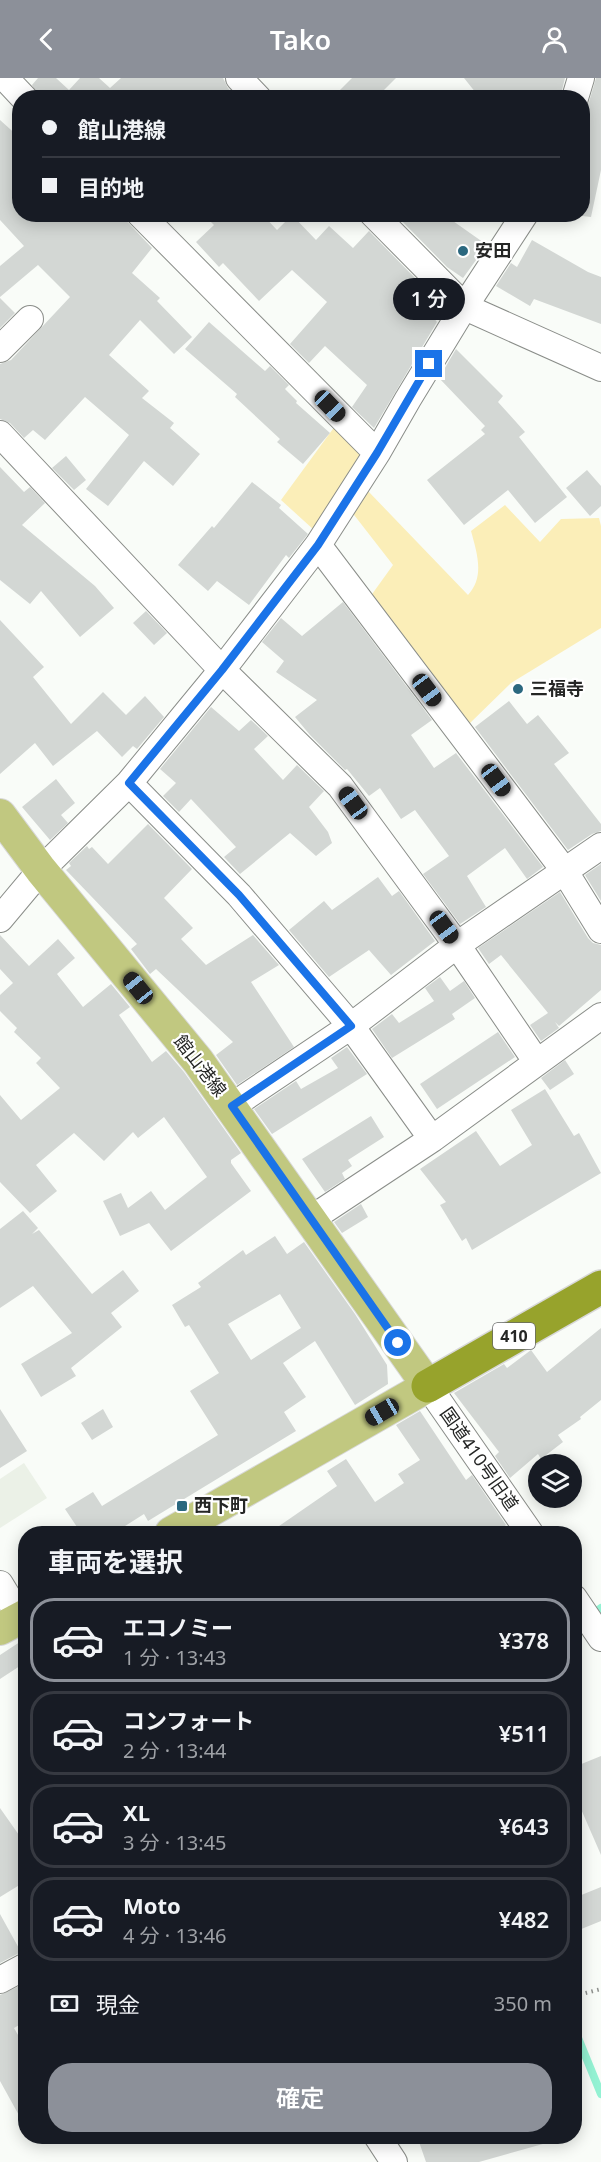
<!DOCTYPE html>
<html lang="ja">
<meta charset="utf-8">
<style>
:root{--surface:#171b24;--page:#242831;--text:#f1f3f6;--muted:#9ea1a6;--line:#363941;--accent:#8c9099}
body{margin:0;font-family:"Noto Sans","Noto Sans JP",sans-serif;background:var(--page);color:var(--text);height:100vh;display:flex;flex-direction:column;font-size:22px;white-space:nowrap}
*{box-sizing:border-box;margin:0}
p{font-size:20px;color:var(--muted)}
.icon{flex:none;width:33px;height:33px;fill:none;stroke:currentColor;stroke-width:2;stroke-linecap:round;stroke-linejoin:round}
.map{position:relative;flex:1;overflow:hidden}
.side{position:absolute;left:18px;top:1448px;width:564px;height:618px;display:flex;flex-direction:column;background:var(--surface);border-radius:24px;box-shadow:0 3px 15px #0003}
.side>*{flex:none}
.guide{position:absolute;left:12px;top:12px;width:578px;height:132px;border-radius:24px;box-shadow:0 3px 15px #0003;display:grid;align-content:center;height:132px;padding:0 30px;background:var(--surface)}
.fabs{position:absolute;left:528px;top:1376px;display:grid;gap:12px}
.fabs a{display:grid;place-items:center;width:54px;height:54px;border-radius:50%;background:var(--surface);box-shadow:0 3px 15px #0003;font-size:30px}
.end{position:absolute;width:27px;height:27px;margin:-14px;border:8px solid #1a73e8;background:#fff;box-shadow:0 0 0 3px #fff}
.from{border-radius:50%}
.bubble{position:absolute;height:42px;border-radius:21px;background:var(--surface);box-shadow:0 3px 15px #0003;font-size:20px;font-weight:600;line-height:42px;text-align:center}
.car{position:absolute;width:18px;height:36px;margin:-18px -9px;border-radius:8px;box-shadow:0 0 4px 2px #0007;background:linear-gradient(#222 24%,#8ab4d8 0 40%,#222 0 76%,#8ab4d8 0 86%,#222 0)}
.guide b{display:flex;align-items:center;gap:21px;height:57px;font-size:22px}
.guide b+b{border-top:2px solid var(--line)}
.guide i{width:15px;height:15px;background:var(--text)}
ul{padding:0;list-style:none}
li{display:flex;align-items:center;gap:18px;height:84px;margin:0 12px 9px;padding:0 18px;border:3px solid var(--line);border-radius:24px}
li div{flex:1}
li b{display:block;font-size:22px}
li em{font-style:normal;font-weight:600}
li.current{border-color:var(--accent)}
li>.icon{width:54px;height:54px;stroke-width:1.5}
h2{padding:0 30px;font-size:27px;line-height:72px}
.pay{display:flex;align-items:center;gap:15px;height:66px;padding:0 30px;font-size:22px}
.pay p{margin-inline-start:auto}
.action{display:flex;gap:12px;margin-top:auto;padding:12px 30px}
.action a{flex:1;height:69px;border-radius:24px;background:var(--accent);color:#fff;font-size:24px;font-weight:600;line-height:69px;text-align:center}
header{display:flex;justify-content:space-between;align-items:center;height:78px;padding:0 30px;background:var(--accent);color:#fff;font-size:27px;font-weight:600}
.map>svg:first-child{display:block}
.built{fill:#ebf1e7}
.green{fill:#fbeeb8}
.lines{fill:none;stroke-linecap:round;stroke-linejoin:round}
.stream{stroke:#94f2d3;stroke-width:8}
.building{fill:#d3d7d4;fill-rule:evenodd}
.minor-casing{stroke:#8a8d89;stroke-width:28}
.major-casing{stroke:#d8d8d8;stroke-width:34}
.highway-casing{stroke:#d8d8d8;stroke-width:36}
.path{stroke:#8d8f8c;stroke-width:4;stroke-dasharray:1.5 4.5;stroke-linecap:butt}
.minor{stroke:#fff;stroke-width:26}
.major{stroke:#c1c880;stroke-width:32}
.highway{stroke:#97a32c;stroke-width:33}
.route{stroke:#1a73e8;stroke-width:8}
.poi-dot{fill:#2b687f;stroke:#fff;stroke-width:2}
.labels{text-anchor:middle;stroke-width:4.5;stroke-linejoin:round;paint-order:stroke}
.shield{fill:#fff;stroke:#666766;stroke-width:1.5}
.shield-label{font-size:16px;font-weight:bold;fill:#252625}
.poi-label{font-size:18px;font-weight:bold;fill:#252625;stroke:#fff;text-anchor:start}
.street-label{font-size:18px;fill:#252625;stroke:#fff}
</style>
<header><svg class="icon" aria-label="back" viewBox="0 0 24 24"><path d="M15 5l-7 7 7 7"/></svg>Tako<svg class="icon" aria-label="person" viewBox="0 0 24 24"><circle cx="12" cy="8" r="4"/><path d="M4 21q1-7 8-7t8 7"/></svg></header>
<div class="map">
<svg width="601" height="2084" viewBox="0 0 601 2084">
<rect width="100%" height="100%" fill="#f9fcf8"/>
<path class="built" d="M24,1385l23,35 -47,30v-49z"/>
<path class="green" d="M338,344l26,33 -50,75 -33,-30z
M368,413l100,104c17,-18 9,-42 3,-64l34,-26 35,37 21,-23 38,-1 2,8v102l-90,55 -43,42 -98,-128 23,-32 -42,-54z"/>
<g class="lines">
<path class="stream" d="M574,1550l27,-20
M574,1950l27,66"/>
</g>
<path class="building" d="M38,0h18l13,12 11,-12h19l11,10 11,-10h102l5,10 9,10h-198l-7,-13z
M352,0h44l-20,20h-44z
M464,0h101l-5,20h-80z
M596,0h5v92l-10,47 -9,-1v-105l7,-9z
M0,42l20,18v76h100l32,34 -20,25 28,25 -3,3 35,36 -18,17 -34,-34 -31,35 40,36 -7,7 32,25 -4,5 30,26 -27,32 -29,-25 -36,45 -22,-17 43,-54 -44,-38 -40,43 -12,-10 -9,8 -14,-15 -10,-4v-55l11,-4 59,-63 -32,-32 -38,32v-31l24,-20 -24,-26z
M203,136h59l15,16 15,-15 24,25 13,-14 24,22 16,-17 46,47 -8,7 30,37 -63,106 -22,-21 15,-22 -42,-39 -16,17 -19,-19 37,-42 -35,-32 -33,31 -36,-38 -4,4 -23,-25 18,-17z
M395,136h48l44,31 -24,33 -16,-11z
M532,162l56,32 13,5v47l-67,-25 -4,7 -34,-20 15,-23 6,4z
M0,220l15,15 -15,15z
M209,244l56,49 5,-5 19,19 -4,4 12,12 -1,2 34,30 -27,31 -26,-22 3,-3 -45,-42 2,-3 -52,-45z
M456,271l47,47 -5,6 27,30 -6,5 48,60 -32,26 -27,-33 -44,35 -37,-45 58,-46 -4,-4 4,-4 -46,-48z
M66,378l20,24 -12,10 -22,-22z
M0,389l24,25 6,-5 15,16 -23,22 73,61 19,22 -34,29 -39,-46 -11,13 -30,-24z
M587,392l14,16v20l-11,10 -24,-28z
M252,404l29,23 -2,3 29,26 -19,24 -3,-3 -37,50 -32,-24 -9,10 -30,-26 34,-39 2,2z
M343,524l89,118 -21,15 23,33 22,-15 87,114 -16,12 -22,-31 -38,28 19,31 -26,17 -37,-50 26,-18 -34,-46 -14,9 -21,-31 -11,8 -22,-27 -2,1 -35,-35 -15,-18 22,-17 -41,-28 8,-11 -22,-19 19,-24 21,18z
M146,533l21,22 -13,12 -21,-22z
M0,542l44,47 -11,10 38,47 32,-32 23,23 19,-19 19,21 -27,32 -4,-3 -11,11 -25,-26 -44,35 -18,-23 -35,31z
M509,623l18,23 11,-9 31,38 -15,11 47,60v7l-9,3 -24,16 -93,-123z
M211,629l28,24 12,-11 17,16 -14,13 29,31 14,-15 27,26 -15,16 19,25 4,11 -16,13 -26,-23 -50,41 -16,-17 12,-10 -45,-48 -12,13 -16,-16 13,-13 -16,-14z
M56,701l19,24 -14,12 7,8 -18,17 -28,-33z
M148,746l44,45 -28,29 29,30 -12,11 25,26 47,-30 26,30 -28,17 43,65 -57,38 -21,-30 17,-13 -77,-73 -6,5 -19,-25 6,-5 -71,-74 5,-4 -2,-3 18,-17 2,3 3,-2 16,17z
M601,786v37l-16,-26z
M378,799l14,19 7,-5 36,50 -44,34 -22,-25 -40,27 -40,-47 35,-29 8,9z
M560,814l28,46 5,5 8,2v45l-42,36 -4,-4 4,6 -18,13 -11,-16 18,-12 -47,-58 -12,9 -11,-16z
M0,857l29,31 29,-27 17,19 -18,16 26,33 28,-23 19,23 -11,8 33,47 14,-11 18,21 57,81 -10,7v3l20,28 -80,60 -22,-28 -29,13 -17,-35 18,-8 7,15 23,-17 14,19 42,-33 -43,-60 -26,21 -5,-6 -29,29 -30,-28 -38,32 21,26 -27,22 -30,-31v-87l21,25 39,-32 -24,-25 5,-5 -27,-26 3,-4 -17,-17v-16l13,-12 -13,-14z
M440,899l10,14 14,-10 11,17 -23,16 3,5 -63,39 -20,-29 20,-15 7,9 35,-22 -9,-13z
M498,954l17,25 -78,52 -17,-25z
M347,969l20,27 -95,60 -18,-25 42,-28 5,8 37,-21 -7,-10z
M565,982l9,14 -24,16 -9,-12z
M545,1011l29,47 5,-3 22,40 -129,77 -6,-12 -4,3 -22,-36 6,-3 -26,-33 56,-38 24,35 32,-21 -21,-35z
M371,1038l13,21 -36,23 4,6 -10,7 3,6 -20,13 -23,-33z
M361,1126l7,13 -26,16 -8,-11z
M23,1133l15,17 -6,6 7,-4 53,64 31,-24 16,21 -28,22 11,14 -51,41 5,8 -35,21 -20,-33 51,-31 -39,-47 -33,22v-79z
M275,1158l12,18 17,-12 51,72 32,51 1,19 -33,21 -40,-64 -32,22 23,34 -22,15 12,19 -148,90 -4,-7 -30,19h-33l-16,-24 28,-17 9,14 116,-71 -28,-44 29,-18 -30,-48 -4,2 -13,-22 29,-18 -3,-4 45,-33 3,5zM280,1216l21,34 -50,32 -23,-36z
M601,1250v72l-21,17 1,2 -23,16 5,7 -22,17 -3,-5 -28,24 -15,-22 4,-4 -45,-59 50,-29 3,4 24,-18 16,22z
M0,1331l27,42 -27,17z
M103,1331l10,18 -21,13 -11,-17z
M420,1333l46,69 6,-5 34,50 -10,8h-227l68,-47 -10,-15 19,-12 29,43 29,-19 -6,-9 22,-14 -24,-35z
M26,1560v24l-26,17v-24z
M601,1678v99l-27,-62v-26z
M0,1730l26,37v36l-26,16z
M601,1809v34l-27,11v-34z
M0,1836l21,38 -21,11z
M26,1905v38l-12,7 12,21v79l-26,-47v-86z
M417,2058h132l1,6 -71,20h-53z"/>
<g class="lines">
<defs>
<path id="minor" d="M5,0l19,20
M239,0l19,20
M575,20l6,-20
M140,136l237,239
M373,136l92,93 136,61
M0,271l30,-30
M0,356l222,236 118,116 117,159 79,116
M318,467l246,325 37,60
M129,705l110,112 112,131 81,113
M0,841l41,-49 88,-87 93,-113 96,-125 59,-92 31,-54 53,-87 64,-98
M232,1028l119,-80 106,-81 144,-99
M311,1141l121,-80 169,-123
M428,1308l102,147
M0,1506l20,33
M574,1520l27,40
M0,1902l26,-14
M377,2058l17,26"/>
<path id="major" d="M0,737l41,55 157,191 230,325 -257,147
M0,1551l26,-14"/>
<path id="highway" d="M428,1308l173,-99"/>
</defs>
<use href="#minor" class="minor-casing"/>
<use href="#major" class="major-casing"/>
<use href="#highway" class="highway-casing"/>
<path class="path" d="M574,1918l27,-7"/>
<use href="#minor" class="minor"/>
<use href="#major" class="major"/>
<use href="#highway" class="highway"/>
</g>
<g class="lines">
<path class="route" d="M398,1265l-166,-237 119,-80 -112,-131 -110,-112 93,-113 96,-125 59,-92 52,-89"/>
</g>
<g class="poi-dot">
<circle cx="463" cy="173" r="6"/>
<circle cx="518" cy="611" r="6"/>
<rect x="176" y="1422" width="12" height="12" rx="3"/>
</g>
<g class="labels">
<rect class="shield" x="493" y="1245" width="42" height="26" rx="4.5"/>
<g class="shield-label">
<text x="514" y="1264">410</text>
</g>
<g class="poi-label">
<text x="475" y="179">安田</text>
<text x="530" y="617">三福寺</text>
<text x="194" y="1434">西下町</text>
</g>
<g class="street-label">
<text transform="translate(200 988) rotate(52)" y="6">館山港線</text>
<text transform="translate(479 1381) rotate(55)" y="6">国道410号旧道</text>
</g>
</g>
</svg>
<div class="fabs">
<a><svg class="icon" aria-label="layers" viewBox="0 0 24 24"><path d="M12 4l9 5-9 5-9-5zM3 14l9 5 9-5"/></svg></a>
</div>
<i class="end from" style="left:398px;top:1265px"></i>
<i class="end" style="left:429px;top:286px"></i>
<div class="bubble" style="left:393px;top:200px;width:72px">1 分</div>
<i class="car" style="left:330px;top:328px;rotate:136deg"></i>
<i class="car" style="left:427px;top:612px;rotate:143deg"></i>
<i class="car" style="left:496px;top:702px;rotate:143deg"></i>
<i class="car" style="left:353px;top:725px;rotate:324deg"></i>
<i class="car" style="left:444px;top:849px;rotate:144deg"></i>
<i class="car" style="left:138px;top:910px;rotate:321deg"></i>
<i class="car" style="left:382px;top:1334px;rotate:240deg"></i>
<div class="guide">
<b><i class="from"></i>館山港線</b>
<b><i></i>目的地</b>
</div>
<section class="side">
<h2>車両を選択</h2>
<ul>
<li class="current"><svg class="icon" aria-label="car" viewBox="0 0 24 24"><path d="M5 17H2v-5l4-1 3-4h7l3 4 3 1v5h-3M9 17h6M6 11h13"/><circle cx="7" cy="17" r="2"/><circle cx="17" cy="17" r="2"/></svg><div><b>エコノミー</b><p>1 分 · 13:43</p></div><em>¥378</em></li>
<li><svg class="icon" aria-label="car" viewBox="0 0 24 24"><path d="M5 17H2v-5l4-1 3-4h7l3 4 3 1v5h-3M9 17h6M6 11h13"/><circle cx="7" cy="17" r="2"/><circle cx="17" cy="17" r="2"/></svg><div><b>コンフォート</b><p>2 分 · 13:44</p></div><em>¥511</em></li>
<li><svg class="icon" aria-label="car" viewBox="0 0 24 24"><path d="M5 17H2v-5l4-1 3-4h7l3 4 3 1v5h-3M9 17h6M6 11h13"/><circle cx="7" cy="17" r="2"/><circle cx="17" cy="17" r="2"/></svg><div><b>XL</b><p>3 分 · 13:45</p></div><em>¥643</em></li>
<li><svg class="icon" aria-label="car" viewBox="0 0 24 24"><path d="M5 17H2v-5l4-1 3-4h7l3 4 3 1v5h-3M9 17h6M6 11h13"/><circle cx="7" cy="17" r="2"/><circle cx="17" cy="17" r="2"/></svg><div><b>Moto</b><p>4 分 · 13:46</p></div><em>¥482</em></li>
</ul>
<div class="pay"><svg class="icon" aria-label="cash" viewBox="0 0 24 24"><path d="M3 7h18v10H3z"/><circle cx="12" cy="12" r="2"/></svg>現金<p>350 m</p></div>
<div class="action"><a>確定</a></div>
</section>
</div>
